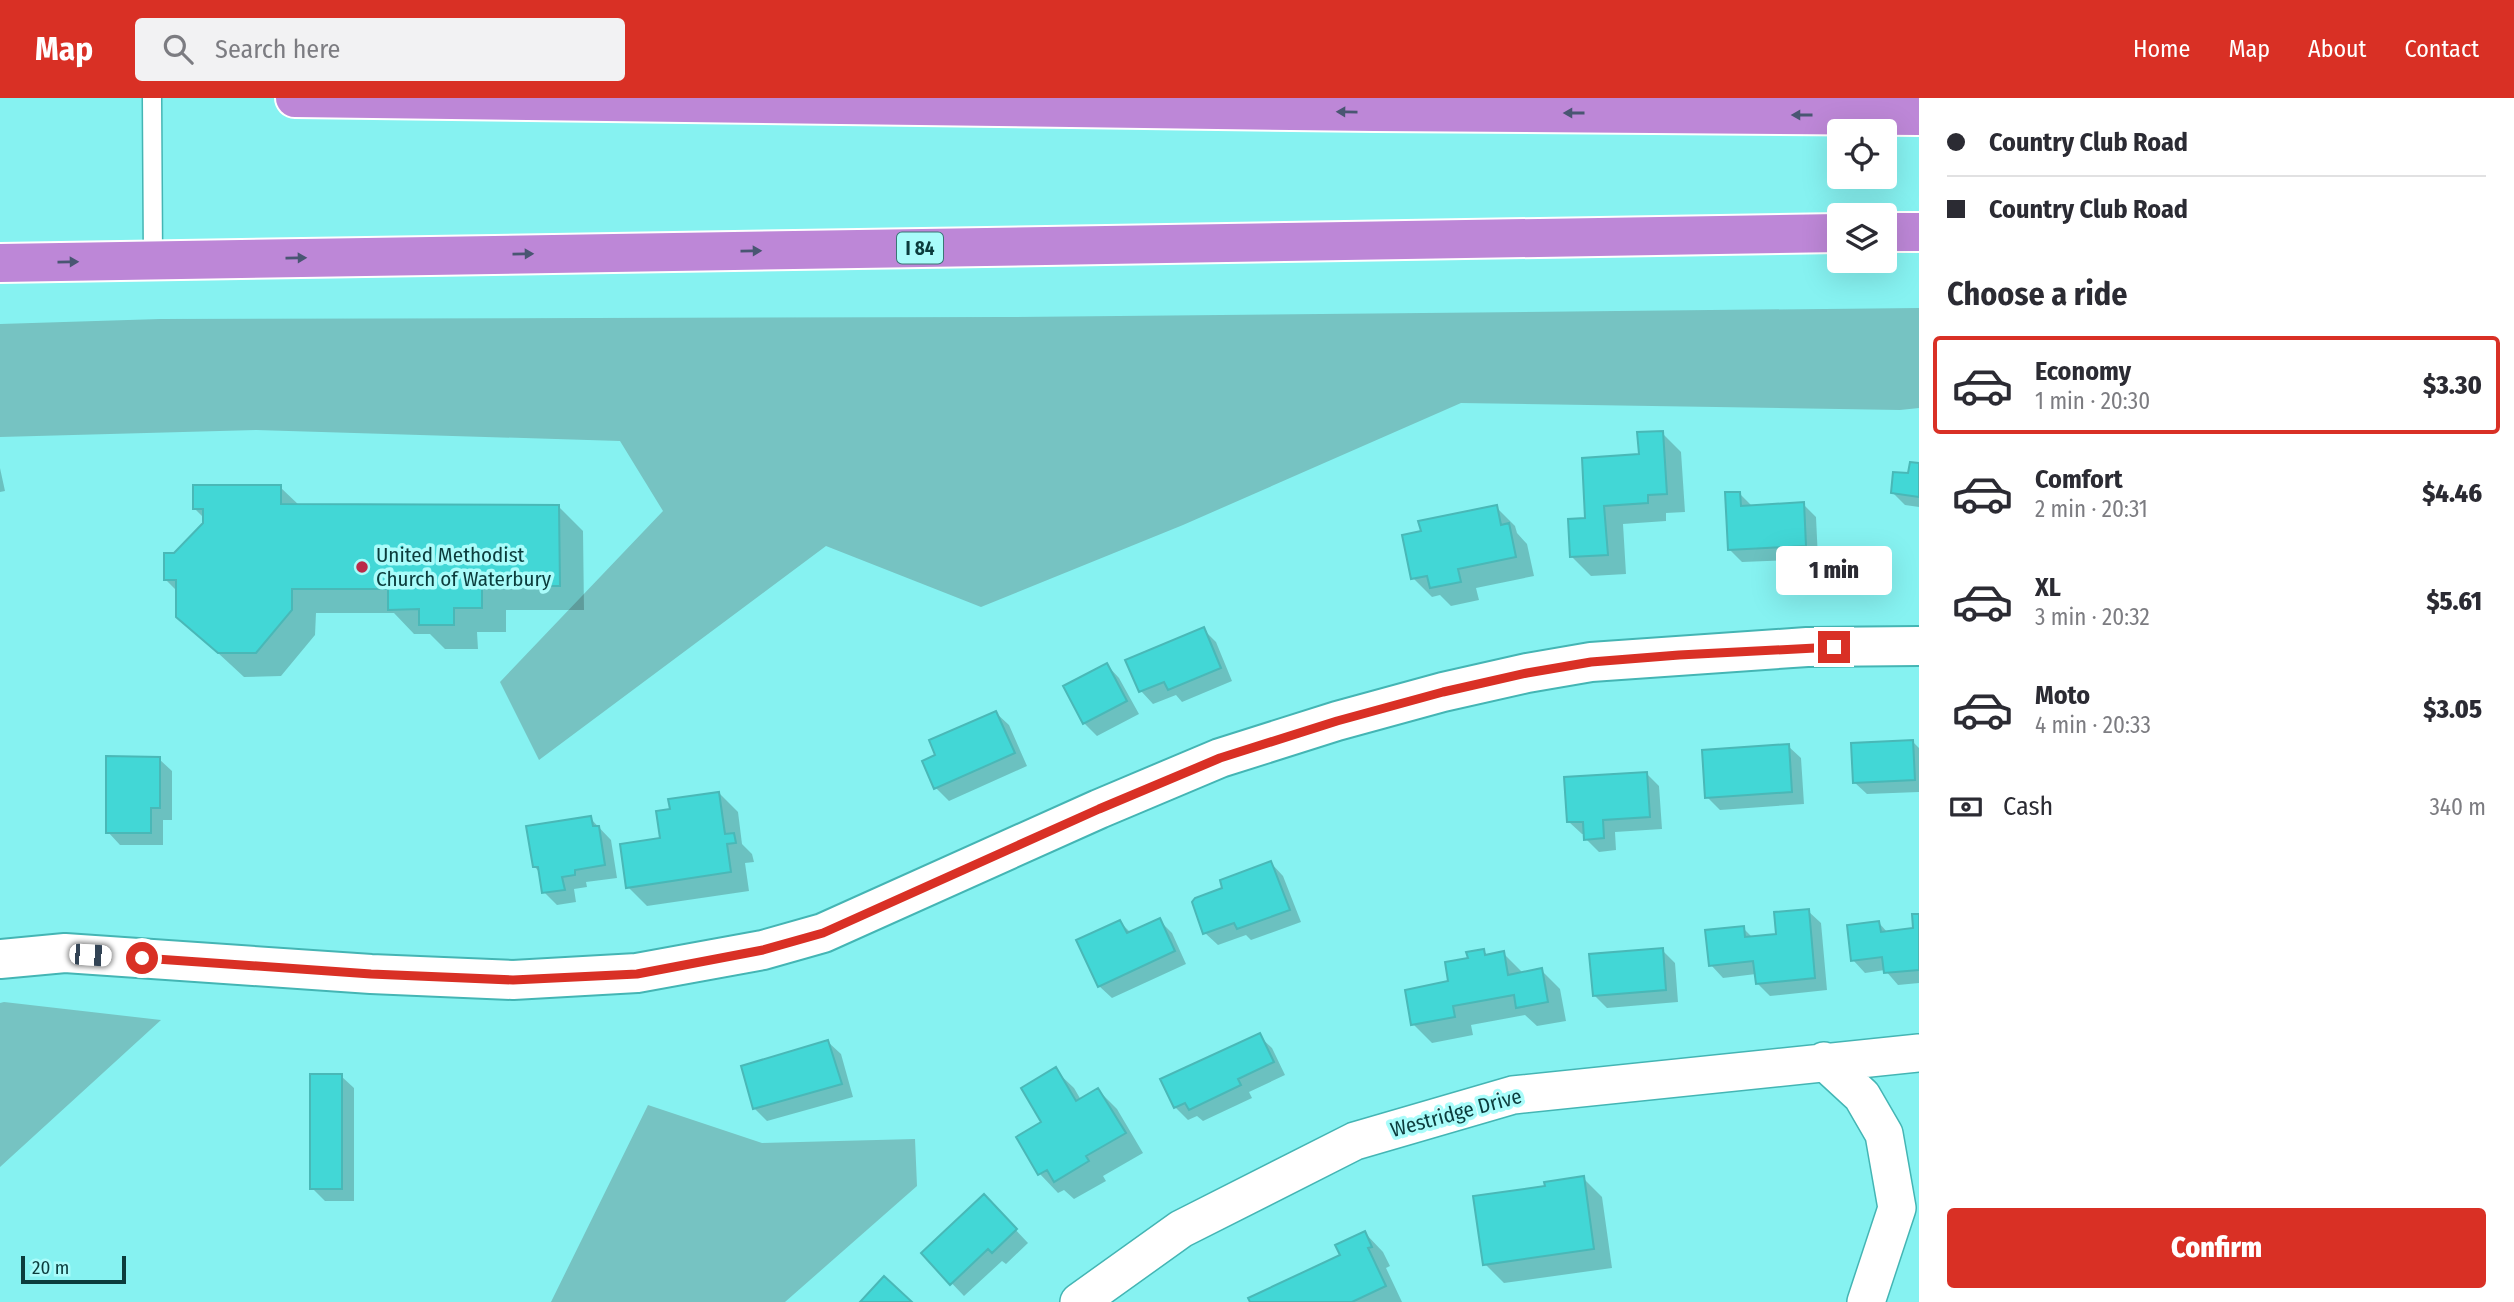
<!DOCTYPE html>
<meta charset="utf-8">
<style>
:root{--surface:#fff;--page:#f2f2f3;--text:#2b2b33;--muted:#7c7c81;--line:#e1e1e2;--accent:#d93025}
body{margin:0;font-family:"Fira Sans Condensed",sans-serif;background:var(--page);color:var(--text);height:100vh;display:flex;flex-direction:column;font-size:26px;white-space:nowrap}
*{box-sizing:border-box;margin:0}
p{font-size:23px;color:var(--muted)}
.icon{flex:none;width:38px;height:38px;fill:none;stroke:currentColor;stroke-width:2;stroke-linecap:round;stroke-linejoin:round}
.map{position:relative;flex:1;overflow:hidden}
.drawer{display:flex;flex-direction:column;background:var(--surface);width:595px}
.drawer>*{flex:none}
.hud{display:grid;align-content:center;height:154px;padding:0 28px;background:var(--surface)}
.buttons{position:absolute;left:1827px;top:21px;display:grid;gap:14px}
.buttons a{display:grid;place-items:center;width:70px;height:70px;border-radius:7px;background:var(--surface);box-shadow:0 7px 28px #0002;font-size:35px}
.scale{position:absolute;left:21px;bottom:18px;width:105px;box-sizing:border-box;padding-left:7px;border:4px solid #0b3c3c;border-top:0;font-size:19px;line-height:24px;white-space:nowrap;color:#0b3c3c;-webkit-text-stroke:5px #a9fcfa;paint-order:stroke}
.end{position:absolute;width:32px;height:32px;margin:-16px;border:9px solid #d93025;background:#fff;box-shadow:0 0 0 4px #fff}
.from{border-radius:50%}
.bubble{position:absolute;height:49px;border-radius:7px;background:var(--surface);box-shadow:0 7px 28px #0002;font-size:23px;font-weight:800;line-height:49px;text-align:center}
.car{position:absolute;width:21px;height:42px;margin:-21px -10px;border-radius:9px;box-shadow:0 0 5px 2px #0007;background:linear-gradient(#fff 24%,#345 0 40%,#fff 0 76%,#345 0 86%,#fff 0)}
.hud b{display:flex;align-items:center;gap:24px;height:66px;font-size:26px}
.hud b+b{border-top:2px solid var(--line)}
.hud i{width:18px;height:18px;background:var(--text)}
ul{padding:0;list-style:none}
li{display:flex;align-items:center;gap:21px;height:98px;margin:0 14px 10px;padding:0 14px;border:4px solid transparent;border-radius:7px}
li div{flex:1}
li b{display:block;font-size:26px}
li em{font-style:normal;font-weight:800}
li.active{border-color:var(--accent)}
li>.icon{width:63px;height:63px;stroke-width:1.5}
h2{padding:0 28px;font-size:32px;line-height:84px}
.pay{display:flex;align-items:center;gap:18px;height:77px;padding:0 28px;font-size:26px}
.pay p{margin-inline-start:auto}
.cta{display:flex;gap:14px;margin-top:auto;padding:14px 28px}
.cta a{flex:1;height:80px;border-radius:7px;background:var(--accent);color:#fff;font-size:28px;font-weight:800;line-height:80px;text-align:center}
header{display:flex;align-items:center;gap:42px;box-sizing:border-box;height:98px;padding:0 35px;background:var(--accent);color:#fff}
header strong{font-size:33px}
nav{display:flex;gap:38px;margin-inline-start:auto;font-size:24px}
.search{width:490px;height:63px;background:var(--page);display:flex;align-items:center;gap:18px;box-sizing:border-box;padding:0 24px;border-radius:7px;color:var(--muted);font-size:26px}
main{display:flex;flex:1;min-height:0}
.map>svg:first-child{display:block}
.green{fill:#76c3c2}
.shadow{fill:#0003}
.building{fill:#42d7d6;stroke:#49b8b7;stroke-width:2}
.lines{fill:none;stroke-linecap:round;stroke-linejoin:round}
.service-casing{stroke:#44b5b4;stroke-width:21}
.minor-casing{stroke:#44b5b4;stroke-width:40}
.tertiary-casing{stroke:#44b5b4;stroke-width:42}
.motorway-casing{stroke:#fff;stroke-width:42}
.service{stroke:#fff;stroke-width:18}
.minor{stroke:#fff;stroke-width:37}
.tertiary{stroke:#fff;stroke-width:38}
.motorway{stroke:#bd87d7;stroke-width:38}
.oneway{fill:#495672}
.route{stroke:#d93025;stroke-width:9}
.poi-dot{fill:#bb2a49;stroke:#a9fcfa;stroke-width:2.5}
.labels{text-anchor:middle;stroke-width:7;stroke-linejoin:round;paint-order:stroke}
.shield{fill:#a9fcfa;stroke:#3a7675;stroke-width:2}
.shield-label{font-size:19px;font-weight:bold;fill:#0b3c3c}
.poi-label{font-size:21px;fill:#0b3c3c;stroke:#a9fcfa;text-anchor:start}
.street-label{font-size:21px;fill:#0b3c3c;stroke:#a9fcfa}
</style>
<header>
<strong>Map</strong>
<div class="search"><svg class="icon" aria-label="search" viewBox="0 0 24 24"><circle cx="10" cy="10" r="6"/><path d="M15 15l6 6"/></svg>Search here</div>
<nav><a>Home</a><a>Map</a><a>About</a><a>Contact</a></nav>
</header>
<main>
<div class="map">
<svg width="1919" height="1204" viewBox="0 0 1919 1204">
<rect width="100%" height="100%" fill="#86f2f1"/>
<path class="green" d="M1919,210v100l-19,2 -439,-7 -278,122 -202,82 -155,-61 -287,214 -39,-78 163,-171 -43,-70 -364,-11 -256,7v-113l160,-5 849,-2z
M4,904l157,18 -161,147v-164z
M648,1007l114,38 153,-4 2,47 -132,116h-234z"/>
<path class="shadow" d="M1662,335l19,19 4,60 -19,1v8l-43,3 3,50 -35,2 -19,-19 15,-37z
M1919,367v42l-14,-2 -12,-12z
M0,370l5,23 -5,1z
M280,389l20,19 259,1 24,24 1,79h-78v22h-29l1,17h-33l-15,-15h-16l-20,-21h-78l-1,22 -34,41 -37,1 -66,-61v-24l-13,-13 10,-24 29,-31v-6l-10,-10z
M1740,396l13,13 50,-3 13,13 2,42 -76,3 -13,-13z
M1496,409l19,19 2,7 10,11 7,32 -58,12 3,12 -28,6 -11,-11 -8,2 -19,-19 10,-46z
M1203,531l13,13 16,39 -50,21 -6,-7 -23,9 -12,-13z
M1107,567l12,13 20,36 -42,22 -13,-13z
M996,615l13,12 18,41 -78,35 -13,-13 2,-32z
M1913,644l6,6v44l-52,2 -13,-12z
M1788,648l13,12 3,46 -84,6 -13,-13z
M159,661l13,12v49h-9v25h-43l-12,-13z
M1647,676l12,12 3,43 -47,3 1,18 -17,2 -13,-13v-5h-4l-13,-12z
M719,695l19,19 4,32 10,10 2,8 -9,1 4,28 -102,15 -19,-19 34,-48 10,-29z
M590,720l21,22 6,38 -31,4 1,5 -13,2 2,13 -19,3 -13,-13 -4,-19 -6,-7z
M1271,765l12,13 18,46 -50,18 -5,-5 -28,10 -13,-12 20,-44z
M1808,813l13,12 6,67 -57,6 -13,-13 -1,-9 -33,4 -12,-13 32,-37 10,10 25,-2z
M1919,817v68l-21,2 -13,-15 -20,3 -12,-13 26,-37 9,10 27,-3z
M1159,822l13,13 14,31 -74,34 -13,-12 21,-64 11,11z
M1662,852l13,13 3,39 -71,6 -13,-13z
M1483,853l5,5 15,-3 19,19 19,-2 19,19 6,32 -29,5 -12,-11 -54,10 2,10 -41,8 -19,-19 57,-65z
M1259,938l13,12 13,27 -36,17 3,6 -49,23 -6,-5 -9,4 -13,-13z
M828,944l13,12 12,43 -86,24 -13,-13z
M1055,972l19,18 7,12 17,-10 19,19 26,44 -40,23 3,5 -32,18 -10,-9 -6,3 -18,-19 3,-51z
M341,978l13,12v113h-29l-13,-13z
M1583,1080l19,19 10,71 -108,15 -19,-19 62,-77z
M996,1111l32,34 -22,21 -4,-3 -38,35 -41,-43z
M1365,1135l18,19 7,14 -4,2 16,34h-150l90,-46z"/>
<path class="building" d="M1663,333l4,63 -19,1v8l-44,3 4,49 -38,2 -2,-38 17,-1 -3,-60 57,-4 -2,-22z
M1910,364l9,1v34l-28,-4 2,-21 15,1z
M193,387h88v19l278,1 1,81h-78v22h-28v17h-35v-16l-31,1v-21h-96v21l-36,43h-38l-42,-36v-37h-12v-27h10l29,-30v-14h-10z
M1725,394h15l1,14 63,-4 2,44 -78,4z
M1497,407l4,20 8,-2 7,34 -58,12 3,13 -31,6 -3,-12 -16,3 -9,-44 19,-4 -3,-10z
M1204,529l17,41 -53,22 -4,-8 -25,10 -14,-32z
M1107,565l20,38 -44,23 -20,-38z
M996,613l19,42 -81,36 -12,-28 13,-6 -6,-15z
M1913,642l2,40 -62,3 -2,-40z
M1789,646l3,48 -87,6 -3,-48z
M106,658l54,1v51h-9v25h-45z
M1647,674l3,45 -47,3 1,18 -20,2 -1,-18h-16l-3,-45z
M719,694l6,42 9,-1 2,10 -9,1 4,28 -105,16 -6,-44 40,-6 -4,-27 14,-2 -2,-10z
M591,718l2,10h6l6,39 -30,5v5l-13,2 3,13 -23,3 -4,-26h-5l-7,-41z
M1271,763l19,49 -53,19 -3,-6 -31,11 -11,-32 3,-4 27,-10 -2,-8z
M1809,811l6,69 -59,6 -3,-23 -44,5 -4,-36 39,-4 1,11 31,-3 -2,-22z
M1912,816h7v56l-35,3 -2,-16 -31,4 -4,-36 32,-4 2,11 32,-4z
M1160,820l15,33 -77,36 -22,-47 44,-20 7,13z
M1663,850l3,42 -73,6 -4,-42z
M1484,851l1,6 19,-4 4,24 34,-7 6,34 -32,6 -2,-13 -61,11 2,11 -44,8 -6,-35 43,-9 -3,-19 23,-4 -2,-6z
M1260,935l14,29 -36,17 3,6 -52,25 -4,-7 -11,5 -14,-29z
M828,942l14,44 -89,25 -12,-43z
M1056,969l20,34 22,-13 28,45 -40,23 3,5 -35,21 -7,-12 -9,5 -22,-38 25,-15 -20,-34z
M310,976h32v115h-32z
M1584,1078l10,73 -111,16 -10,-69 72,-10 -1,-4z
M984,1096l33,35 -25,24 -4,-4 -38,36 -29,-32z
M1365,1133l7,16 -4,1 18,38 -34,16h-102l-2,-4 92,-43 -5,-10z
M884,1178l28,26h-52z"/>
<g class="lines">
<defs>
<path id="service" d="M152,0l1,162"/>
<path id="minor" d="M1824,963l38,35 22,38 13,74 -31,94
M1079,1204l102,-73 174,-88 158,-46 406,-42"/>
<path id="tertiary" d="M0,861l65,-6 306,21 142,6 124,-7 126,-23 60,-17 276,-124 121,-51 117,-37 106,-29 84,-19 64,-11 216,-15 112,-1"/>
<path id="motorway" d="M295,0l1080,14 544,4
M1885,134h34
M0,165l1839,-30"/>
</defs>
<use href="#service" class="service-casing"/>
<use href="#minor" class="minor-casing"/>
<use href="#tertiary" class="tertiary-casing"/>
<use href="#motorway" class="motorway-casing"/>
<use href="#service" class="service"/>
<use href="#minor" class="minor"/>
<use href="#tertiary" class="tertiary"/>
<use href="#motorway" class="motorway"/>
</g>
<defs><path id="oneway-solid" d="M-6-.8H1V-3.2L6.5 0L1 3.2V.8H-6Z" transform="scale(1.75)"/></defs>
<g class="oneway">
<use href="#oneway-solid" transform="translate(1347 14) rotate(-179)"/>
<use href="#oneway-solid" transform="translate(1574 15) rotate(-180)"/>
<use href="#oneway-solid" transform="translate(1802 17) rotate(-180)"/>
<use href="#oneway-solid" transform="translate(751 153) rotate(-1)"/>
<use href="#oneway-solid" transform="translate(523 156) rotate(-1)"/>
<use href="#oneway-solid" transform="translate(296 160) rotate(-1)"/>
<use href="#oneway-solid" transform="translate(68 164) rotate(-1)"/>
</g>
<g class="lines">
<path class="route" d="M142,860l229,16 142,6 124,-6 126,-24 60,-17 276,-124 121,-51 117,-37 106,-29 84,-19 64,-11 88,-7 155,-8"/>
</g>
<circle class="poi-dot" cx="362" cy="469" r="7"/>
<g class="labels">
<rect class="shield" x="897" y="134.5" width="46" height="31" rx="5"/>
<g class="shield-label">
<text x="920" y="157">I 84</text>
</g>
<g class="poi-label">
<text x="376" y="464">United Methodist<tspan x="376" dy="24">Church of Waterbury</tspan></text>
</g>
<g class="street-label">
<text transform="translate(1456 1015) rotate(-15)" y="7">Westridge Drive</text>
</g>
</g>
</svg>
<div class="buttons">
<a><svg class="icon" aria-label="locate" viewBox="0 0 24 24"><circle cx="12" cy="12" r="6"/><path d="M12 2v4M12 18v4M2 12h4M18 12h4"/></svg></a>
<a><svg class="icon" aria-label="layers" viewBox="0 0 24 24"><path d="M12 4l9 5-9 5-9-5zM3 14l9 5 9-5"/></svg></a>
</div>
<div class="scale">20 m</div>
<i class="end from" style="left:142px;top:860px"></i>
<i class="end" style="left:1834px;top:549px"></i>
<div class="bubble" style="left:1776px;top:448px;width:116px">1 min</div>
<i class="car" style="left:90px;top:857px;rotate:94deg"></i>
</div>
<section class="drawer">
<div class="hud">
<b><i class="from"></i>Country Club Road</b>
<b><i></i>Country Club Road</b>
</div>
<h2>Choose a ride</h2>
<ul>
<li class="active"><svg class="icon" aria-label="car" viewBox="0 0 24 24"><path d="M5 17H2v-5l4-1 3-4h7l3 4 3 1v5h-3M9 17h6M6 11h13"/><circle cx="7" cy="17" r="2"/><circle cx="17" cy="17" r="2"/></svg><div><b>Economy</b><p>1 min · 20:30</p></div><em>$3.30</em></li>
<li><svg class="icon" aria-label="car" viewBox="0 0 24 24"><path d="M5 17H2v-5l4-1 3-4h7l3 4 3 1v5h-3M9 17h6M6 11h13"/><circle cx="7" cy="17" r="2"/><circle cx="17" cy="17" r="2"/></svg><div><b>Comfort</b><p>2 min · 20:31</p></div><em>$4.46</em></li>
<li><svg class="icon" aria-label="car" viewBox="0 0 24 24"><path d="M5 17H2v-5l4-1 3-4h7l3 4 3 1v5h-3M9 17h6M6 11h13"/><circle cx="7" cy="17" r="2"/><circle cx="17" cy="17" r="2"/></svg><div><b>XL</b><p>3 min · 20:32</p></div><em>$5.61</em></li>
<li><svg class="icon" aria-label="car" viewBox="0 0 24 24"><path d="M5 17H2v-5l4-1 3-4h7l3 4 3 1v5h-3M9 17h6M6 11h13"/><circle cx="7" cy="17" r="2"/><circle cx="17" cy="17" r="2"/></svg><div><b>Moto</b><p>4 min · 20:33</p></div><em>$3.05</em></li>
</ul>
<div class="pay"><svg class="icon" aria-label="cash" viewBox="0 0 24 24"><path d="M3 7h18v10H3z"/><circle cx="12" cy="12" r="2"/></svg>Cash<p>340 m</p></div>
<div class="cta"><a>Confirm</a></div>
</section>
</main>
